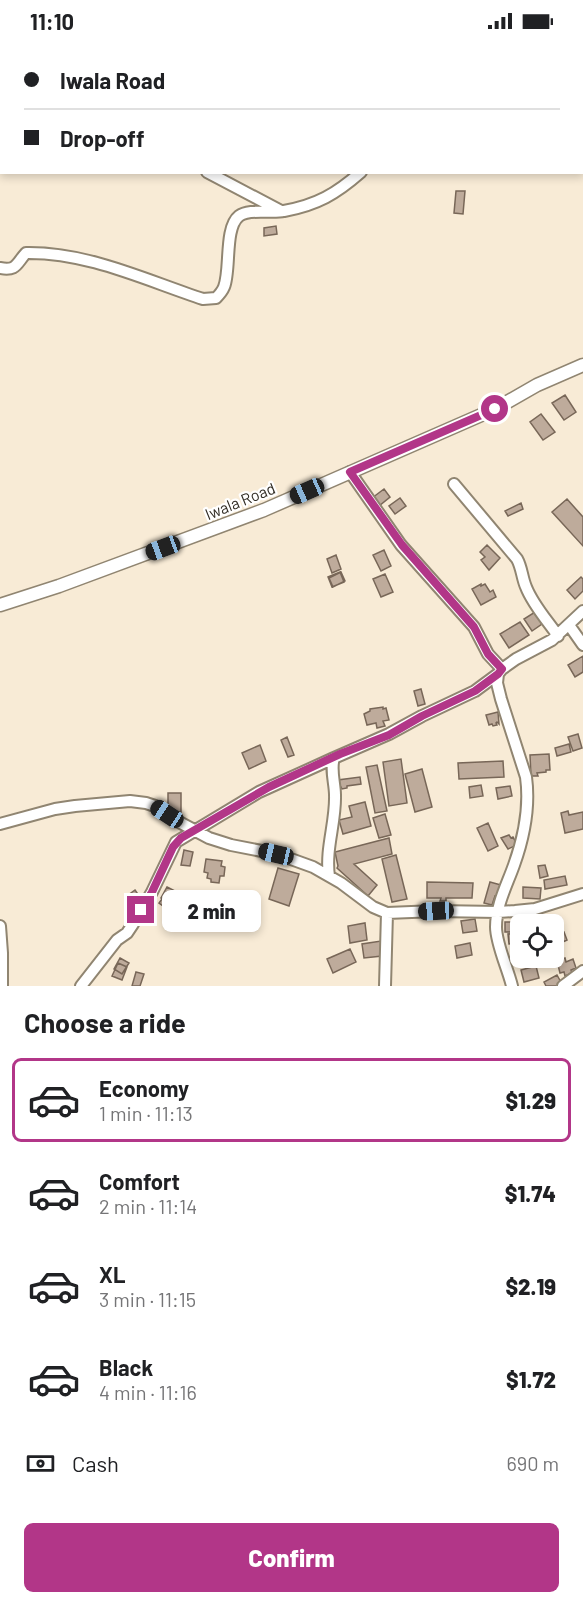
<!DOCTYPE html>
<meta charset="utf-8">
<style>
:root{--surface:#fff;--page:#f2f2f2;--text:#202124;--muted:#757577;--line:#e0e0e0;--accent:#b23688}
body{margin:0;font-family:Barlow,sans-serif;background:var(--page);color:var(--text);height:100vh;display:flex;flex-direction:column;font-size:22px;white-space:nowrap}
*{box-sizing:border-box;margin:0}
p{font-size:20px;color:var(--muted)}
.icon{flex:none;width:33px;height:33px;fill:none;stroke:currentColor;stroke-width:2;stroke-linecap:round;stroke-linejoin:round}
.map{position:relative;height:944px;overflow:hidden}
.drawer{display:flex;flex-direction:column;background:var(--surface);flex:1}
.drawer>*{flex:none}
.guide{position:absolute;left:0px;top:0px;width:584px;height:132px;box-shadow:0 3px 9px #0003;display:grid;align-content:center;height:132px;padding:0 24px;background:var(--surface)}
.buttons{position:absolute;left:510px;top:872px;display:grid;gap:12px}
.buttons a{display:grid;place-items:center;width:54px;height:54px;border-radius:9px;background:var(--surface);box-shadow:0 3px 9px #0003;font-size:30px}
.end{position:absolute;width:27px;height:27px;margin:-14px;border:8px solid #b23688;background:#fff;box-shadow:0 0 0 3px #fff}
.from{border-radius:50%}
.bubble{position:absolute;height:42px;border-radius:9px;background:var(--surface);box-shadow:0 3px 9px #0003;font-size:20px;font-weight:800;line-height:42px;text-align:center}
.car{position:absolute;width:18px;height:36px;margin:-18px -9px;border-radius:8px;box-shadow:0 0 4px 2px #0007;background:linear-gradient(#222 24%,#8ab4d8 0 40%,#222 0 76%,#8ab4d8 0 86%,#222 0)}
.guide b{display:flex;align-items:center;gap:21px;height:57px;font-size:22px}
.guide b+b{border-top:2px solid var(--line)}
.guide i{width:15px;height:15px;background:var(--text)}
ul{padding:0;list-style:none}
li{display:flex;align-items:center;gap:18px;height:84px;margin:0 12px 9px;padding:0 12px;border:3px solid transparent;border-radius:9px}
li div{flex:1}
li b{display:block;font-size:22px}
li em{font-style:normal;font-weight:800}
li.selected{border-color:var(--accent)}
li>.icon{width:54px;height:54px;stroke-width:1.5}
h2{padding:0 24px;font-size:27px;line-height:72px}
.pay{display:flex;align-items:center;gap:15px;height:66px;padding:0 24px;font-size:22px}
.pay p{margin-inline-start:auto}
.primary-button{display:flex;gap:12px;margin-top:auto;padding:12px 24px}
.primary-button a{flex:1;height:69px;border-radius:9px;background:var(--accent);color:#fff;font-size:24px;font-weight:800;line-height:69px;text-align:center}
.status{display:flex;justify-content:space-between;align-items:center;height:42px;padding:0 30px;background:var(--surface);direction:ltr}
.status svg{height:16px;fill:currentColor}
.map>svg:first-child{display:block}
.building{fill:#beab9b;stroke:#786758;stroke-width:1.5}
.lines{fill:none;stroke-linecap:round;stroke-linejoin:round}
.minor-casing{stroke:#908571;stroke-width:14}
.tertiary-casing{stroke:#908571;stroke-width:15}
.minor{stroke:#fff;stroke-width:10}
.tertiary{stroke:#fff;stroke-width:12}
.route{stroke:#b23688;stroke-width:8}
.labels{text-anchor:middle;stroke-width:4.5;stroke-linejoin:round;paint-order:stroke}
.street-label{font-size:16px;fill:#312c24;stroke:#fff}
</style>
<div class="status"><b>11:10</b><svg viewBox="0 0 49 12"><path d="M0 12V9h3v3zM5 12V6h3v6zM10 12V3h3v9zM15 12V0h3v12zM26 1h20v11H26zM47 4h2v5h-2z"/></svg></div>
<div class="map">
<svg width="583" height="944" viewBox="0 0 583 944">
<rect width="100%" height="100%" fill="#f8ebd6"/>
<path class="building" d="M456,149h9l-2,23 -9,-1z
M276,184l1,8 -13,2v-8z
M565,353l11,17 -12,8 -12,-17z
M541,372l14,18 -12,8 -13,-18z
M384,447l6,8 -11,9 -7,-8z
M400,456l6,8 -11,8 -6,-8z
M567,457l16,18v29l-31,-34z
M521,461l2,6 -15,7 -3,-5z
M487,503l13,13 -11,12 -8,-10 4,-3 -5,-5z
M384,508l7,16 -10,5 -8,-16z
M336,513l5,14 -9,4 -5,-14z
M340,530l4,10 -12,5 -4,-10z
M341,530l4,9 -12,6 -4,-9z
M385,532l8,18 -12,5 -8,-18z
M581,535l2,2v12l-8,8 -8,-9z
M481,542v2l4,-2 5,8 3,-2 3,7 -15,8 -9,-16z
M535,570l7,12 -10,7 -8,-12z
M520,580l9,13 -20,13 -9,-14z
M583,614v16l-8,5 -7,-12z
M421,647l4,15 -7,2 -4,-15z
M383,665v2l3,-1 3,12 -6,1 2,5 -8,2 -1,-5 -9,2 -3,-11 6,-3v-2z
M498,670l1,12 -2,-2 -1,1 1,2 -4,1 -1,-2 -3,1 -3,-10z
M578,692l4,14 -9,3 -5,-14z
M287,695l7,18 -6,2 -7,-17z
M569,702l2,8 -14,4 -2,-8z
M260,703l6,16 -17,8 -7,-16z
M549,712l1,16h-4v2l-9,1 1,3h-7l-1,-21z
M401,717l6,44 -18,3 -6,-44z
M503,719l1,16 -45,2 -1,-16z
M377,723l10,46 -12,2 -9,-46z
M422,727l10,38 -17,5 -10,-38z
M360,735l1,7 -14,2v2l-5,1 -1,-2h-2l-1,-7z
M481,743l2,11 -13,2 -1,-11z
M510,744l2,10 -14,3 -2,-11z
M168,751h13v19h-13z
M365,760l6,24 -28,8 -4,-14 13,-3 -3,-11z
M568,769l1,4 14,-3v17l-18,4 -4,-20z
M385,772l6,21 -12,3 -6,-20z
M488,781l10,23 -10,5 -11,-23z
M509,793l2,3 2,-1 4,8 -9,4 -7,-11z
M389,796l3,16 -38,10 23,21 -9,11 -31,-28 1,-2 -3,-14z
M184,808l9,2 -3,14 -9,-1z
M396,813l11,44 -15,3 -10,-43z
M206,817l16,2 -1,5 4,1 -1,9h-4l-1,7 -8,-1v-3l-4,-1 1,-5 -4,-1z
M545,823l3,11 -8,2 -2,-12z
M278,826l21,6 -10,32 -20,-7z
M565,834l2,9 -22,4 -1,-9z
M427,840l46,1 -1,15h-26v3h-6l1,-3h-14z
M490,840l11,3 -3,12 -3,-1 -3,9 -8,-2z
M167,845l12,6 -6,12 -12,-7z
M523,845l18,1 -1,11 -17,-1z
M135,848l7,10 -7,6 -8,-10z
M167,850l12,8 -8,12 -12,-9z
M475,877l2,12 -14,2 -2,-12z
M505,880h18v2h-3v8h-15z
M365,881l2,17 -17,3 -2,-17z
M564,890l3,8 -13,6v-10z
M520,891v10l-11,1 -1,-10z
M381,899l1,15 -18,2 -2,-14z
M470,901l2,12 -15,3 -2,-12z
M350,907l6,13 -23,11 -6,-14z
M120,916l9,5 -7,11 -8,-5z
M565,916l1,4 7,-3 3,9 -5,2 1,3 -7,3 -1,-4 -4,1 -3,-12z
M118,921l9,4 -5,13 -10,-4z
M536,924l3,12 -15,4 -3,-12z
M136,930l8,2 -4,12h-8z
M557,933l5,9 -3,2h-13l-2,-4z"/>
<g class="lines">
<defs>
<path id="minor" d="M100,0l1,2
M290,0v2
M166,2l1,-2
M522,2v-2
M582,74h1
M207,130l74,39
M0,226c17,3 16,-4 26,-15 62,-1 119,27 177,46l13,-1c3,-3 6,-6 8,-11 7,-17 0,-59 15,-71 10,-8 32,-2 45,-5 33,-6 52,-17 77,-39
M350,430l51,73 73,82 14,27 14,15
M454,442l63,75c5,9 5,19 9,28 7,18 21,33 32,49
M569,583l14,20
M0,782l55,-15 20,-3 55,-5 16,2 9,3 24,16 30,16 22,7 46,9 36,13 28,16 32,24 14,6 49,-2 62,1 17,-1 20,-2 48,-15
M329,834c-4,-27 7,-54 6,-81 0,-12 -5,-26 -1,-37l55,-24 33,-18 53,-25 23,-17
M0,884l2,27v33
M81,944l36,-46 10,-7 6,-9 19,-32 24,-50 83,-50 75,-34
M385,944l2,-73
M512,944c-4,-17 -16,-42 -16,-59 0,-22 11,-42 18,-62 10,-28 16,-59 12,-88l-25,-78 -4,-16 1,-9 4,-5 14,-10 36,-19 31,-29
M563,944l20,-15"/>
<path id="tertiary" d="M0,563l59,-19 205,-76 231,-101 42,-24 46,-20"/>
</defs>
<use href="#minor" class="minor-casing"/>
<use href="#tertiary" class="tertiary-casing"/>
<use href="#minor" class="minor"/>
<use href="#tertiary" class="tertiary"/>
</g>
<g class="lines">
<path class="route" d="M141,868l11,-18 21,-45 8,-9 88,-51 71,-33 49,-19 33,-19 53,-25 23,-17 4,-5 -14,-15 -14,-27 -72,-82 -52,-73 145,-63"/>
</g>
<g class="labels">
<g class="street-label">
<text transform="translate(240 459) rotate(-22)" y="6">Iwala Road</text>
</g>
</g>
</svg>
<div class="buttons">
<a><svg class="icon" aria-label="locate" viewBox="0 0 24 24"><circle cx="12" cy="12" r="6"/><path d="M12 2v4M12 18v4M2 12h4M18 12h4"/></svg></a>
</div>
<i class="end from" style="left:495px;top:367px"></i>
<i class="end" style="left:141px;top:868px"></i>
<div class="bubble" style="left:162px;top:848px;width:99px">2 min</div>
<i class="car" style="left:307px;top:449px;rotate:246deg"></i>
<i class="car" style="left:163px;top:506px;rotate:250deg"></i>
<i class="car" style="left:167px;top:772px;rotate:303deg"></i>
<i class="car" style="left:276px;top:812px;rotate:283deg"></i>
<i class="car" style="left:436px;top:869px;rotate:267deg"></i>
<div class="guide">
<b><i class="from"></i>Iwala Road</b>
<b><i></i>Drop-off</b>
</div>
</div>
<section class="drawer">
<h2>Choose a ride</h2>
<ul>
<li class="selected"><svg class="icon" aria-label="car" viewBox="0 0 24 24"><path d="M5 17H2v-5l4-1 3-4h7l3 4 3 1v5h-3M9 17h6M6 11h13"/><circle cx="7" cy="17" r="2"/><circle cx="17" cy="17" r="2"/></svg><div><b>Economy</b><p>1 min · 11:13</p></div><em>$1.29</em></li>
<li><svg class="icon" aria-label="car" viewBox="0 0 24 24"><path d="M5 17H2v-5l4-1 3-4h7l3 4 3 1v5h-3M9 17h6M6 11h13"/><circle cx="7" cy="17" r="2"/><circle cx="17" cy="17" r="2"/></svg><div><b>Comfort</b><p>2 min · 11:14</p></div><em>$1.74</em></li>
<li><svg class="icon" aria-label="car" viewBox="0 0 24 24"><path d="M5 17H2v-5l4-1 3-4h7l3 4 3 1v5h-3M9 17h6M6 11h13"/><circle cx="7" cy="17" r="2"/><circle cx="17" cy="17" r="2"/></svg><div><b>XL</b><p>3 min · 11:15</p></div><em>$2.19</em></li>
<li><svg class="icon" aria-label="car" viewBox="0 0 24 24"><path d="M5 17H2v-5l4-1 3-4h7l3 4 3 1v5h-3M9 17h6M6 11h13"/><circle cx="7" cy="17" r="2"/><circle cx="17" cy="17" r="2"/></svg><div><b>Black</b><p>4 min · 11:16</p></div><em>$1.72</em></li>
</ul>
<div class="pay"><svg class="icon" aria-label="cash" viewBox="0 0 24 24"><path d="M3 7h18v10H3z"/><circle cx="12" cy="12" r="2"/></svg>Cash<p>690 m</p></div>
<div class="primary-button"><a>Confirm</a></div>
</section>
